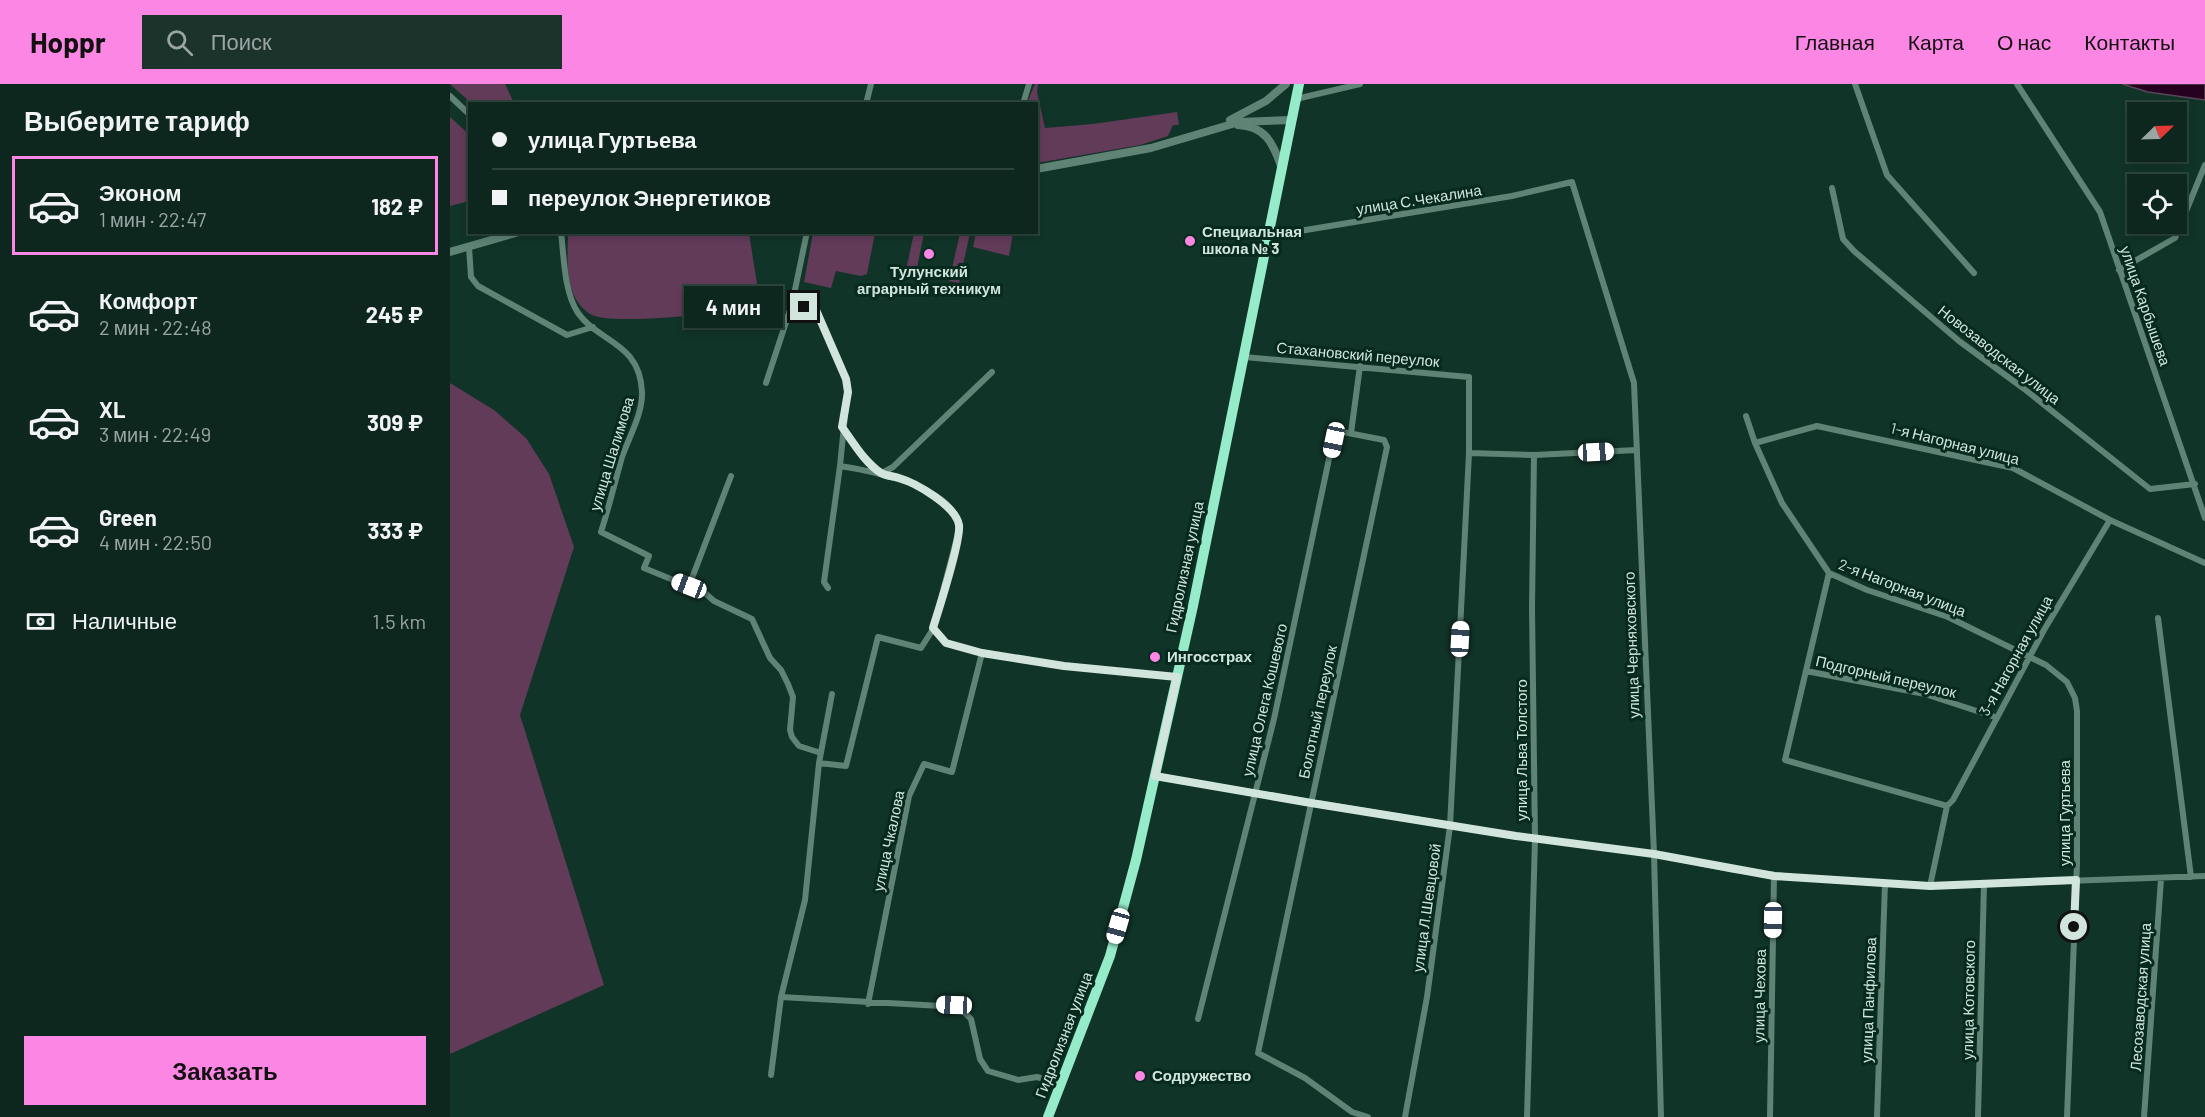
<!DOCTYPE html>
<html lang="ru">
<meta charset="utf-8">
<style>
:root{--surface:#0d271e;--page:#1b332b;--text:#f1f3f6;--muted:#9aa5a4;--line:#2d443c;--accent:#fc86e4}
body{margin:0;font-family:Barlow,sans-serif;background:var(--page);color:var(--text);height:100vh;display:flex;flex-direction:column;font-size:22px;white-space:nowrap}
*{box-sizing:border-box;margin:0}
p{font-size:20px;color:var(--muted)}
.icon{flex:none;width:33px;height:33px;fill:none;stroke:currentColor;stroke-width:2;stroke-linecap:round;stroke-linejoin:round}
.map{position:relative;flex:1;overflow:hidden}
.details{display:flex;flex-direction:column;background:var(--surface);width:450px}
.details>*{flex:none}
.top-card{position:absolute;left:18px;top:18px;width:570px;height:132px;border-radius:0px;box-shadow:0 3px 9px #0003,0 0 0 2px var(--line);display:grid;align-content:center;height:132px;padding:0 24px;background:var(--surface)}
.needle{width:39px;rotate:67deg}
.tools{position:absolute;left:1677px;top:18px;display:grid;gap:12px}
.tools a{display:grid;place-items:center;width:60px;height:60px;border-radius:0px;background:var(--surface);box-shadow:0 3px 9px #0003,0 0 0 2px var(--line);font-size:30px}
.end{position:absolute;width:27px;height:27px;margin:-14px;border:8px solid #d2e5dc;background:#111;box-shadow:0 0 0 3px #111}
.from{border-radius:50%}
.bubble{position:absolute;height:42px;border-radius:0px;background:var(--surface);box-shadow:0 3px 9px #0003,0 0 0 2px var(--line);font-size:20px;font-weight:700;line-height:42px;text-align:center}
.car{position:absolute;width:18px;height:36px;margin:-18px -9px;border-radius:8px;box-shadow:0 0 4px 2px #0007;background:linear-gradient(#fff 24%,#345 0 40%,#fff 0 76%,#345 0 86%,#fff 0)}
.top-card b{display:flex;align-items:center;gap:21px;height:57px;font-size:22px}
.top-card b+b{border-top:2px solid var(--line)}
.top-card i{width:15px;height:15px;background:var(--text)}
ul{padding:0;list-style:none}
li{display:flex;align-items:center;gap:18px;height:99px;margin:0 12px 9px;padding:0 12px;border:3px solid transparent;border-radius:0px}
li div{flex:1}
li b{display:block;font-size:22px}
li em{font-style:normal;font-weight:700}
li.current{border-color:var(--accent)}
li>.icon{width:54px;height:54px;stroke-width:1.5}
h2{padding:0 24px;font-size:27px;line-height:72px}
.pay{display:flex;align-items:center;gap:15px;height:66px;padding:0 24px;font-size:22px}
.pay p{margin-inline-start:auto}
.cta{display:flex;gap:12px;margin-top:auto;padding:12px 24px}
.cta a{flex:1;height:69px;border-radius:0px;background:var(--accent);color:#111;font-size:24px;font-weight:700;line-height:69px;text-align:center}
header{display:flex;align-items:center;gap:36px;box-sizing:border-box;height:84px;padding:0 30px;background:var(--accent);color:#111}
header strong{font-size:28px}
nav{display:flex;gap:33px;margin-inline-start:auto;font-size:21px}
.search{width:420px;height:54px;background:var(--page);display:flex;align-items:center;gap:15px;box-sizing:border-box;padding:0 21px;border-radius:0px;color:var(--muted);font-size:22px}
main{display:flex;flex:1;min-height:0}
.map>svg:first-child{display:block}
.green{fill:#623b59}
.water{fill:#25001f;stroke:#594558;stroke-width:1.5}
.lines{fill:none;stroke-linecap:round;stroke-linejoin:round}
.minor{stroke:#5f8374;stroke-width:6}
.tertiary{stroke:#5f8374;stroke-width:8}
.trunk{stroke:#95ebca;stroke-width:10}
.route{stroke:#d2e5dc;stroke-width:8}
.poi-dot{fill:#fc86e4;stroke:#062a1e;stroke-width:2}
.labels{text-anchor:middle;stroke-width:6;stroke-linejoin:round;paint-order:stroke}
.street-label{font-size:15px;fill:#d2e5dc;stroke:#062a1e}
.poi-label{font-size:15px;font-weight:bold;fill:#d2e5dc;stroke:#062a1e;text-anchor:start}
</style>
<header>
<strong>Hoppr</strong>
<div class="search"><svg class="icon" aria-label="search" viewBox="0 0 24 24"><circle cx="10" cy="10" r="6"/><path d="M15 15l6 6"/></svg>Поиск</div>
<nav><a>Главная</a><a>Карта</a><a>О нас</a><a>Контакты</a></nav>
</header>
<main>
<section class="details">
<h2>Выберите тариф</h2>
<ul>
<li class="current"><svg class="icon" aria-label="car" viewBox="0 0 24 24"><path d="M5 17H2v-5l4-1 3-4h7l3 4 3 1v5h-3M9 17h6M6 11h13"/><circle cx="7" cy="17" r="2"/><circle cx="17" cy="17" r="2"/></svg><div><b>Эконом</b><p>1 мин · 22:47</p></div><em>182 ₽</em></li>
<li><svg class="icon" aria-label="car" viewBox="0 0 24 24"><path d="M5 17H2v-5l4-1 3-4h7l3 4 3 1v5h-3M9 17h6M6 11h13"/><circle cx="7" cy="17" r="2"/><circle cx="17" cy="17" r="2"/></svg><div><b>Комфорт</b><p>2 мин · 22:48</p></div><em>245 ₽</em></li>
<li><svg class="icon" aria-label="car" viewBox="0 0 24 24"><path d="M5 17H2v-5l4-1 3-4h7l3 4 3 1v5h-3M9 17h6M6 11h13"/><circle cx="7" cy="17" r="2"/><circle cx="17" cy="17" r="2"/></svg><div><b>XL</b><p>3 мин · 22:49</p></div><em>309 ₽</em></li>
<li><svg class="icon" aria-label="car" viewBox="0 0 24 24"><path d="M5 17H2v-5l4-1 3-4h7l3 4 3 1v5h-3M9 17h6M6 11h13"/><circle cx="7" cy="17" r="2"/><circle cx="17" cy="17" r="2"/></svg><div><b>Green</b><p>4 мин · 22:50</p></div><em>333 ₽</em></li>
</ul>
<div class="pay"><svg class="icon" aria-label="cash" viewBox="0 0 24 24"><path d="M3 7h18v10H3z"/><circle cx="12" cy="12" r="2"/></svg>Наличные<p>1.5 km</p></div>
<div class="cta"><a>Заказать</a></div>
</section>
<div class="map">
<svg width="1755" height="1033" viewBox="0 0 1755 1033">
<rect width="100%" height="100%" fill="#113428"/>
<path class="green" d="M0,0h55l9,19h-43z
M585,0h3l-1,8 8,36 48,-4 84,-12 2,13h-6l-5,11 -28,9 -103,18 -1,-59 -9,-1z
M0,33l20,18 -1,66 -19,5z
M121,149h178l12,76c-31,2 -149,18 -171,5 -25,-16 -23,-51 -22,-77z
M363,149h62l-8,41 -6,2 -25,-5 -5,17 -27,-6z
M464,149h10l-7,35 4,1 -1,4 -14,-3z
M510,149h10l-11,50 -10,-2z
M526,149h37l-4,23 -36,-9z
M0,299l44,27 32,28 23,36 25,73 -54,168 84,270 -154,69z"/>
<path class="water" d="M1672,0h83v16l-57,-8z"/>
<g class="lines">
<path class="minor" d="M1405,0l32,91 87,98
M1567,0l83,128 105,306
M0,12l20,19
M846,15l64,-15
M416,20l5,-20
M573,20l6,-20
M1382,104l11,51 11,12 105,90 64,47 127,101 45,-5
M111,148c3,25 3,60 17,81 20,29 62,29 64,79 1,21 -13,45 -20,65 -7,25 -13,50 -21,75l48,24 -5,12 61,25 9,8 38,18 18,39 11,12 7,14 5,13 -3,33 2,7 7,9 22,7
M819,152l243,-40 60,-14 62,201 20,471 7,263
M19,163l2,30 7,9 89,49 26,-8
M1669,186l56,-32 30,-73
M342,220l24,6 32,75 -8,81 -16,116 4,6
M794,273l225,20v76l-19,373 -23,171 -22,120
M316,299l26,-79 15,-72
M1296,332l9,27 27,60 47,70 38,17 81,27 98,48 21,17 8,16 2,13v153l-10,253
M393,344l17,24 21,21
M901,349l9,-67
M1305,359l62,-17 196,42 97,52 95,43
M1019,369l65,2 103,-5
M432,389l11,-6 99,-95
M1379,489l-44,187 162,46
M239,502l42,-110
M1708,534l33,259
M483,545l13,14 36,10 82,13 113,11
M1356,587l119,23 70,23
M382,610l-13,69 -14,137 -24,97 178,10 12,12 9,40 8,12 30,9 19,-3 24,7
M369,679l27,3 32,-129 43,11 12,-19 26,-99c0,-43 -87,-59 -119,-64
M705,692l361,60 138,18 80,16 58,7 138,9 275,-10
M1480,802l17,-80 6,-6 91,-170 66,-110
M418,920l41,-208 15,-32 28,8 30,-119
M748,935l76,-300 59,-279 4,-6 6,-2 41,8 3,7 -129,606 47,25 47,34 16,5
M321,991l10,-78
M1077,1033l8,-278 -3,-231 2,-153
M1320,1033l4,-241
M1427,1033l8,-234
M1528,1033l6,-233
M1694,1033l17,-238"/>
<path class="tertiary" d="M780,36l36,-19 20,-17
M788,41c27,1 35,18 43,41
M586,85l115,-21 88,-26 52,-2
M0,168l69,-20"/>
<path class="trunk" d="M598,1033l62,-161 26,-96 57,-254 106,-522"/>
</g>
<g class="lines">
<path class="route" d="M354,223l12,3 30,69 2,13 -6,35c11,15 23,36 39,46 5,3 12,3 18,5 17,5 57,28 60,47 2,17 -20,83 -26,103l13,15 36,10 82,13 113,11 -22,99 156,27 205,33 138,18 120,22 156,10 146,-6 -2,47"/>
</g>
<g class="poi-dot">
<circle cx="740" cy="157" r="6"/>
<circle cx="479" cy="170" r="6"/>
<circle cx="705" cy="573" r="6"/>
<circle cx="690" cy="992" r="6"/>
</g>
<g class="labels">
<g class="street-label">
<text transform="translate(969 116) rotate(-9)" y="5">улица С.Чекалина</text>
<text transform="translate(1695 222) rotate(71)" y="5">улица Карбышева</text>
<text transform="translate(908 271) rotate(5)" y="5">Стахановский переулок</text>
<text transform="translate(1549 271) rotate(38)" y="5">Новозаводская улица</text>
<text transform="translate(1505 360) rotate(14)" y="5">1-я Нагорная улица</text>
<text transform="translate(162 370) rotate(-73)" y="5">улица Шалимова</text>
<text transform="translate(735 483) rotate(-78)" y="5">Гидролизная улица</text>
<text transform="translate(1452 504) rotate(21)" y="5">2-я Нагорная улица</text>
<text transform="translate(1182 561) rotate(-92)" y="5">улица Черняховского</text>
<text transform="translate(1566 572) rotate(-61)" y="5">3-я Нагорная улица</text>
<text transform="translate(1436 593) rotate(13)" y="5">Подгорный переулок</text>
<text transform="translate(815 616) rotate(-77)" y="5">улица Олега Кошевого</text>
<text transform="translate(868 628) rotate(-78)" y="5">Болотный переулок</text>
<text transform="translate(1072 666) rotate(-90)" y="5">улица Льва Толстого</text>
<text transform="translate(1615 729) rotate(-90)" y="5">улица Гуртьева</text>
<text transform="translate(439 757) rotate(-78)" y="5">улица Чкалова</text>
<text transform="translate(977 824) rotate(-82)" y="5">улица Л.Шевцовой</text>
<text transform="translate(1310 912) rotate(-89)" y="5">улица Чехова</text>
<text transform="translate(1691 913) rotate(-86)" y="5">Лесозаводская улица</text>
<text transform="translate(1419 916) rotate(-88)" y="5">улица Панфилова</text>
<text transform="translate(1519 916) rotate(-89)" y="5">улица Котовского</text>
<text transform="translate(614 951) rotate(-69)" y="5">Гидролизная улица</text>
</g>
<g class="poi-label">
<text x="752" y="153">Специальная<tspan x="752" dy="17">школа № 3</tspan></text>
<text x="479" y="193" text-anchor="middle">Тулунский<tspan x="479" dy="17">аграрный техникум</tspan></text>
<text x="717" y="578">Ингосстрах</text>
<text x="702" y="997">Содружество</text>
</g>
</g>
</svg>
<div class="tools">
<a><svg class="needle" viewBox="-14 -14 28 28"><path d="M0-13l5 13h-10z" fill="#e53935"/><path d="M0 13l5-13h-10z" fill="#9aa5a4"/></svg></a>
<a><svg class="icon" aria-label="locate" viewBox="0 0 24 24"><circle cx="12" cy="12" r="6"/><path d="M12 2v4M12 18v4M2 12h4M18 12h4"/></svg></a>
</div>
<i class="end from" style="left:1624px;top:843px"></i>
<i class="end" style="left:354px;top:223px"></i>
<div class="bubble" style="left:234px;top:202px;width:99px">4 мин</div>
<i class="car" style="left:884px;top:356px;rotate:192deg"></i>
<i class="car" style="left:1146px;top:368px;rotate:87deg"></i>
<i class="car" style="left:239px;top:502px;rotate:291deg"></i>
<i class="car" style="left:1010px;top:555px;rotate:3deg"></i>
<i class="car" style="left:1323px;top:836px;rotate:181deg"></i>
<i class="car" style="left:668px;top:842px;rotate:196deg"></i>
<i class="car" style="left:504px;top:921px;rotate:272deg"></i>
<div class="top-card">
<b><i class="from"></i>улица Гуртьева</b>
<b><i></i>переулок Энергетиков</b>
</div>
</div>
</main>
